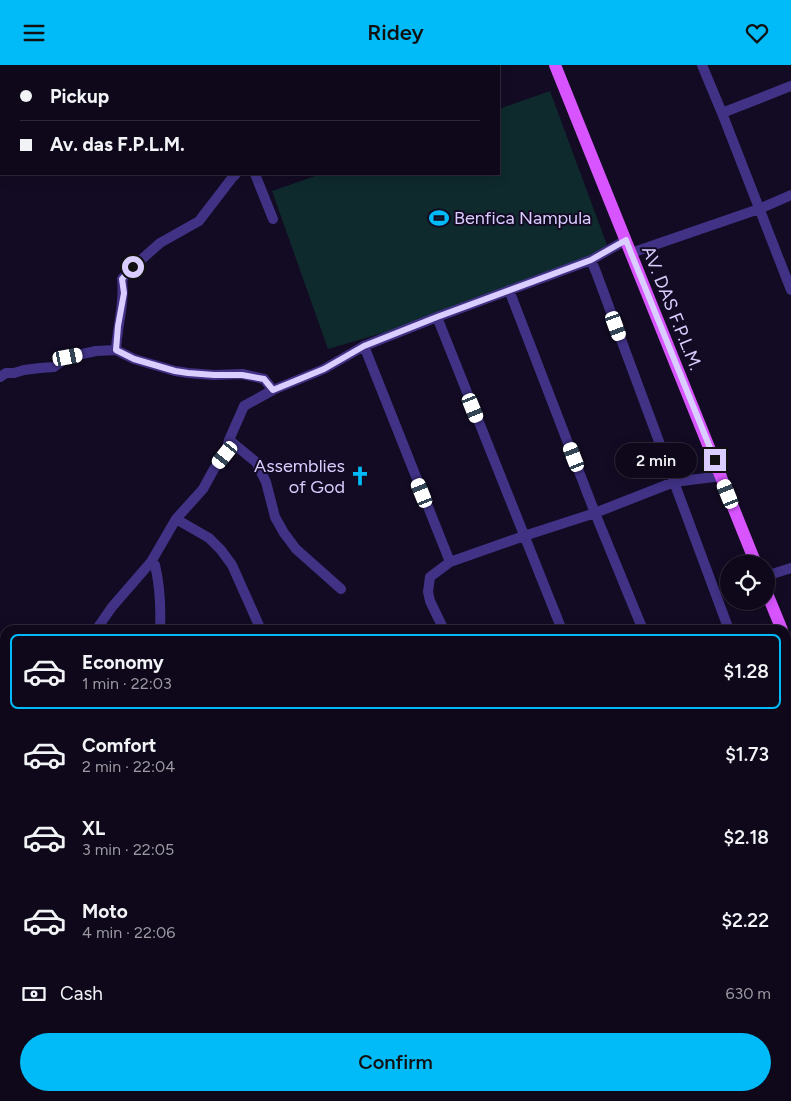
<!DOCTYPE html>
<meta charset="utf-8">
<style>
:root{--surface:#0e081a;--page:#1c1627;--text:#f1f3f6;--muted:#9b9aa2;--line:#2e2939;--accent:#00bbf8}
body{margin:0;font-family:Figtree,sans-serif;background:var(--page);color:var(--text);height:100vh;display:flex;flex-direction:column;font-size:19px;white-space:nowrap}
*{box-sizing:border-box;margin:0}
p{font-size:16px;color:var(--muted)}
.icon{flex:none;width:28px;height:28px;fill:none;stroke:currentColor;stroke-width:2;stroke-linecap:round;stroke-linejoin:round}
.map{position:relative;flex:1;overflow:hidden}
.side{position:absolute;left:0px;top:560px;width:791px;height:476px;display:flex;flex-direction:column;background:var(--surface);border-radius:15px 15px 0 0;box-shadow:0 2px 12px #0003,0 0 0 1px var(--line)}
.side>*{flex:none}
.hud{position:absolute;left:0px;top:0px;width:500px;height:110px;box-shadow:0 2px 12px #0003,0 0 0 1px var(--line);display:grid;align-content:center;height:110px;padding:0 20px;background:var(--surface)}
.controls{position:absolute;left:720px;top:490px;display:grid;gap:10px}
.controls a{display:grid;place-items:center;width:55px;height:55px;border-radius:50%;background:var(--surface);box-shadow:0 2px 12px #0003,0 0 0 1px var(--line);font-size:25px}
.end{position:absolute;width:22px;height:22px;margin:-11px;border:6px solid #dacdff;background:#111;box-shadow:0 0 0 2px #111}
.from{border-radius:50%}
.bubble{position:absolute;height:35px;border-radius:18px;background:var(--surface);box-shadow:0 2px 12px #0003,0 0 0 1px var(--line);font-size:16px;font-weight:600;line-height:35px;text-align:center}
.car{position:absolute;width:15px;height:30px;margin:-15px -8px;border-radius:6px;box-shadow:0 0 4px 1px #0007;background:linear-gradient(#fff 24%,#345 0 40%,#fff 0 76%,#345 0 86%,#fff 0)}
.hud b{display:flex;align-items:center;gap:18px;height:48px;font-size:19px}
.hud b+b{border-top:1px solid var(--line)}
.hud i{width:12px;height:12px;background:var(--text)}
ul{padding:9px 0 0;list-style:none}
li{display:flex;align-items:center;gap:15px;height:75px;margin:0 10px 8px;padding:0 10px;border:2px solid transparent;border-radius:8px}
li div{flex:1}
li b{display:block;font-size:19px}
li em{font-style:normal;font-weight:600}
li.on{border-color:var(--accent)}
li>.icon{width:45px;height:45px;stroke-width:1.5}
.pay{display:flex;align-items:center;gap:12px;height:55px;padding:0 20px;font-size:19px}
.pay p{margin-inline-start:auto}
.action{display:flex;gap:10px;margin-top:auto;padding:10px 20px}
.action a{flex:1;height:58px;border-radius:30px;background:var(--accent);color:#111;font-size:20px;font-weight:600;line-height:58px;text-align:center}
header{display:flex;justify-content:space-between;align-items:center;height:65px;padding:0 20px;background:var(--accent);color:#111;font-size:22px;font-weight:600}
.map>svg:first-child{display:block}
.green{fill:#0e2a2d}
.lines{fill:none;stroke-linecap:round;stroke-linejoin:round}
.minor{stroke:#413286;stroke-width:10}
.primary{stroke:#d854ff;stroke-width:12}
.route{stroke:#dacdff;stroke-width:6}
.labels{text-anchor:middle;stroke-width:4;stroke-linejoin:round;paint-order:stroke}
.poi-label{font-size:18px;fill:#dacdff;stroke:#130b23;text-anchor:start}
.street-label{font-size:18px;fill:#dacdff;stroke:#130b23}
</style>
<header><svg class="icon" aria-label="menu" viewBox="0 0 24 24"><path d="M4 6h16M4 12h16M4 18h16"/></svg>Ridey<svg class="icon" aria-label="heart" viewBox="0 0 24 24"><path d="M12 20l-8-8c-3-5 5-10 8-4 3-6 11-1 8 4z"/></svg></header>
<div class="map">
<svg width="791" height="1036" viewBox="0 0 791 1036">
<rect width="100%" height="100%" fill="#130b23"/>
<path class="green" d="M550,26l57,154 -16,15 -154,57 -109,32 -56,-158 49,-17h178v-65z"/>
<g class="lines">
<path class="minor" d="M702,0l20,48 69,177
M211,1v-1
M722,48l69,-27
M255,109l18,45
M631,188l128,-44 32,-14
M591,195l5,12 133,358
M509,225l86,223 48,117
M437,252l125,313
M364,281l86,216
M116,285c1,-24 9,-46 6,-71l11,-12 27,-24 39,-22 33,-43 4,-4
M0,312l6,-4h8l10,-3 16,-2 14,-1 14,-10 28,-6 20,-1 18,9 41,12 13,2 26,2 28,-1 22,5 9,11
M229,375l27,22 10,20 9,35 9,16 12,16 45,40
M176,454l33,19 12,12 11,15 29,65
M151,497l4,3c5,21 6,43 5,65
M766,511l25,-8
M96,565l16,-23 39,-45 25,-43 27,-30 11,-20 11,-14 4,-15 15,-34 29,-16 51,-21 40,-23 73,-29 154,-57 35,-20
M444,565l-14,-29 -2,-9 2,-15 20,-15 74,-26 71,-23 79,-31 48,-6
M0,690l5,-7
M786,730l5,12
M786,850l5,-2
M786,908l5,11
M459,1031l2,5
M538,1031l2,5
M621,1031l2,5
M711,1031l1,5"/>
<path class="primary" d="M555,0l201,499
M766,526l16,39
M786,576l5,12"/>
</g>
<g class="lines">
<path class="route" d="M133,202l-11,12 2,14 -6,33 -2,24 18,9 41,12 13,2 26,2h28l22,4 9,11 51,-21 40,-23 73,-29 154,-57 35,-20 5,13 84,207"/>
</g>
<defs>
<symbol id="stadium-bare" viewBox="-9 -9 18 18"><path d="M0-5a6.5 5 0 1 0 0 10a6.5 5 0 1 0 0-10ZM-3.5-1.8h7v3.6h-7Z" fill="#00bbf8" stroke="#130b23" stroke-width="2.5" paint-order="stroke"/></symbol>
<symbol id="church-bare" viewBox="-9 -9 18 18"><path d="M-1.2-6h2.4v3.5h3.3v2.4h-3.3V6h-2.4V-.1h-3.3v-2.4h3.3Z" fill="#00bbf8" stroke="#130b23" stroke-width="2.5" paint-order="stroke"/></symbol>
</defs>
<g fill-rule="evenodd">
<use href="#stadium-bare" x="425" y="139" width="28" height="28"/>
<use href="#church-bare" x="346" y="397" width="28" height="28"/>
</g>
<g class="labels">
<g class="poi-label">
<text x="454" y="159">Benfica Nampula</text>
<text x="345" y="407" text-anchor="end">Assemblies<tspan x="345" dy="21">of God</tspan></text>
</g>
<g class="street-label">
<text transform="translate(672 243) rotate(68)" y="6">AV. DAS F.P.L.M.</text>
</g>
</g>
</svg>
<div class="controls">
<a><svg class="icon" aria-label="locate" viewBox="0 0 24 24"><circle cx="12" cy="12" r="6"/><path d="M12 2v4M12 18v4M2 12h4M18 12h4"/></svg></a>
</div>
<i class="end from" style="left:133px;top:202px"></i>
<i class="end" style="left:715px;top:395px"></i>
<div class="bubble" style="left:615px;top:378px;width:82px">2 min</div>
<i class="car" style="left:616px;top:261px;rotate:160deg"></i>
<i class="car" style="left:68px;top:292px;rotate:79deg"></i>
<i class="car" style="left:473px;top:343px;rotate:158deg"></i>
<i class="car" style="left:225px;top:390px;rotate:219deg"></i>
<i class="car" style="left:574px;top:392px;rotate:339deg"></i>
<i class="car" style="left:422px;top:428px;rotate:338deg"></i>
<i class="car" style="left:728px;top:429px;rotate:338deg"></i>
<div class="hud">
<b><i class="from"></i>Pickup</b>
<b><i></i>Av. das F.P.L.M.</b>
</div>
<section class="side">
<ul>
<li class="on"><svg class="icon" aria-label="car" viewBox="0 0 24 24"><path d="M5 17H2v-5l4-1 3-4h7l3 4 3 1v5h-3M9 17h6M6 11h13"/><circle cx="7" cy="17" r="2"/><circle cx="17" cy="17" r="2"/></svg><div><b>Economy</b><p>1 min · 22:03</p></div><em>$1.28</em></li>
<li><svg class="icon" aria-label="car" viewBox="0 0 24 24"><path d="M5 17H2v-5l4-1 3-4h7l3 4 3 1v5h-3M9 17h6M6 11h13"/><circle cx="7" cy="17" r="2"/><circle cx="17" cy="17" r="2"/></svg><div><b>Comfort</b><p>2 min · 22:04</p></div><em>$1.73</em></li>
<li><svg class="icon" aria-label="car" viewBox="0 0 24 24"><path d="M5 17H2v-5l4-1 3-4h7l3 4 3 1v5h-3M9 17h6M6 11h13"/><circle cx="7" cy="17" r="2"/><circle cx="17" cy="17" r="2"/></svg><div><b>XL</b><p>3 min · 22:05</p></div><em>$2.18</em></li>
<li><svg class="icon" aria-label="car" viewBox="0 0 24 24"><path d="M5 17H2v-5l4-1 3-4h7l3 4 3 1v5h-3M9 17h6M6 11h13"/><circle cx="7" cy="17" r="2"/><circle cx="17" cy="17" r="2"/></svg><div><b>Moto</b><p>4 min · 22:06</p></div><em>$2.22</em></li>
</ul>
<div class="pay"><svg class="icon" aria-label="cash" viewBox="0 0 24 24"><path d="M3 7h18v10H3z"/><circle cx="12" cy="12" r="2"/></svg>Cash<p>630 m</p></div>
<div class="action"><a>Confirm</a></div>
</section>
</div>
